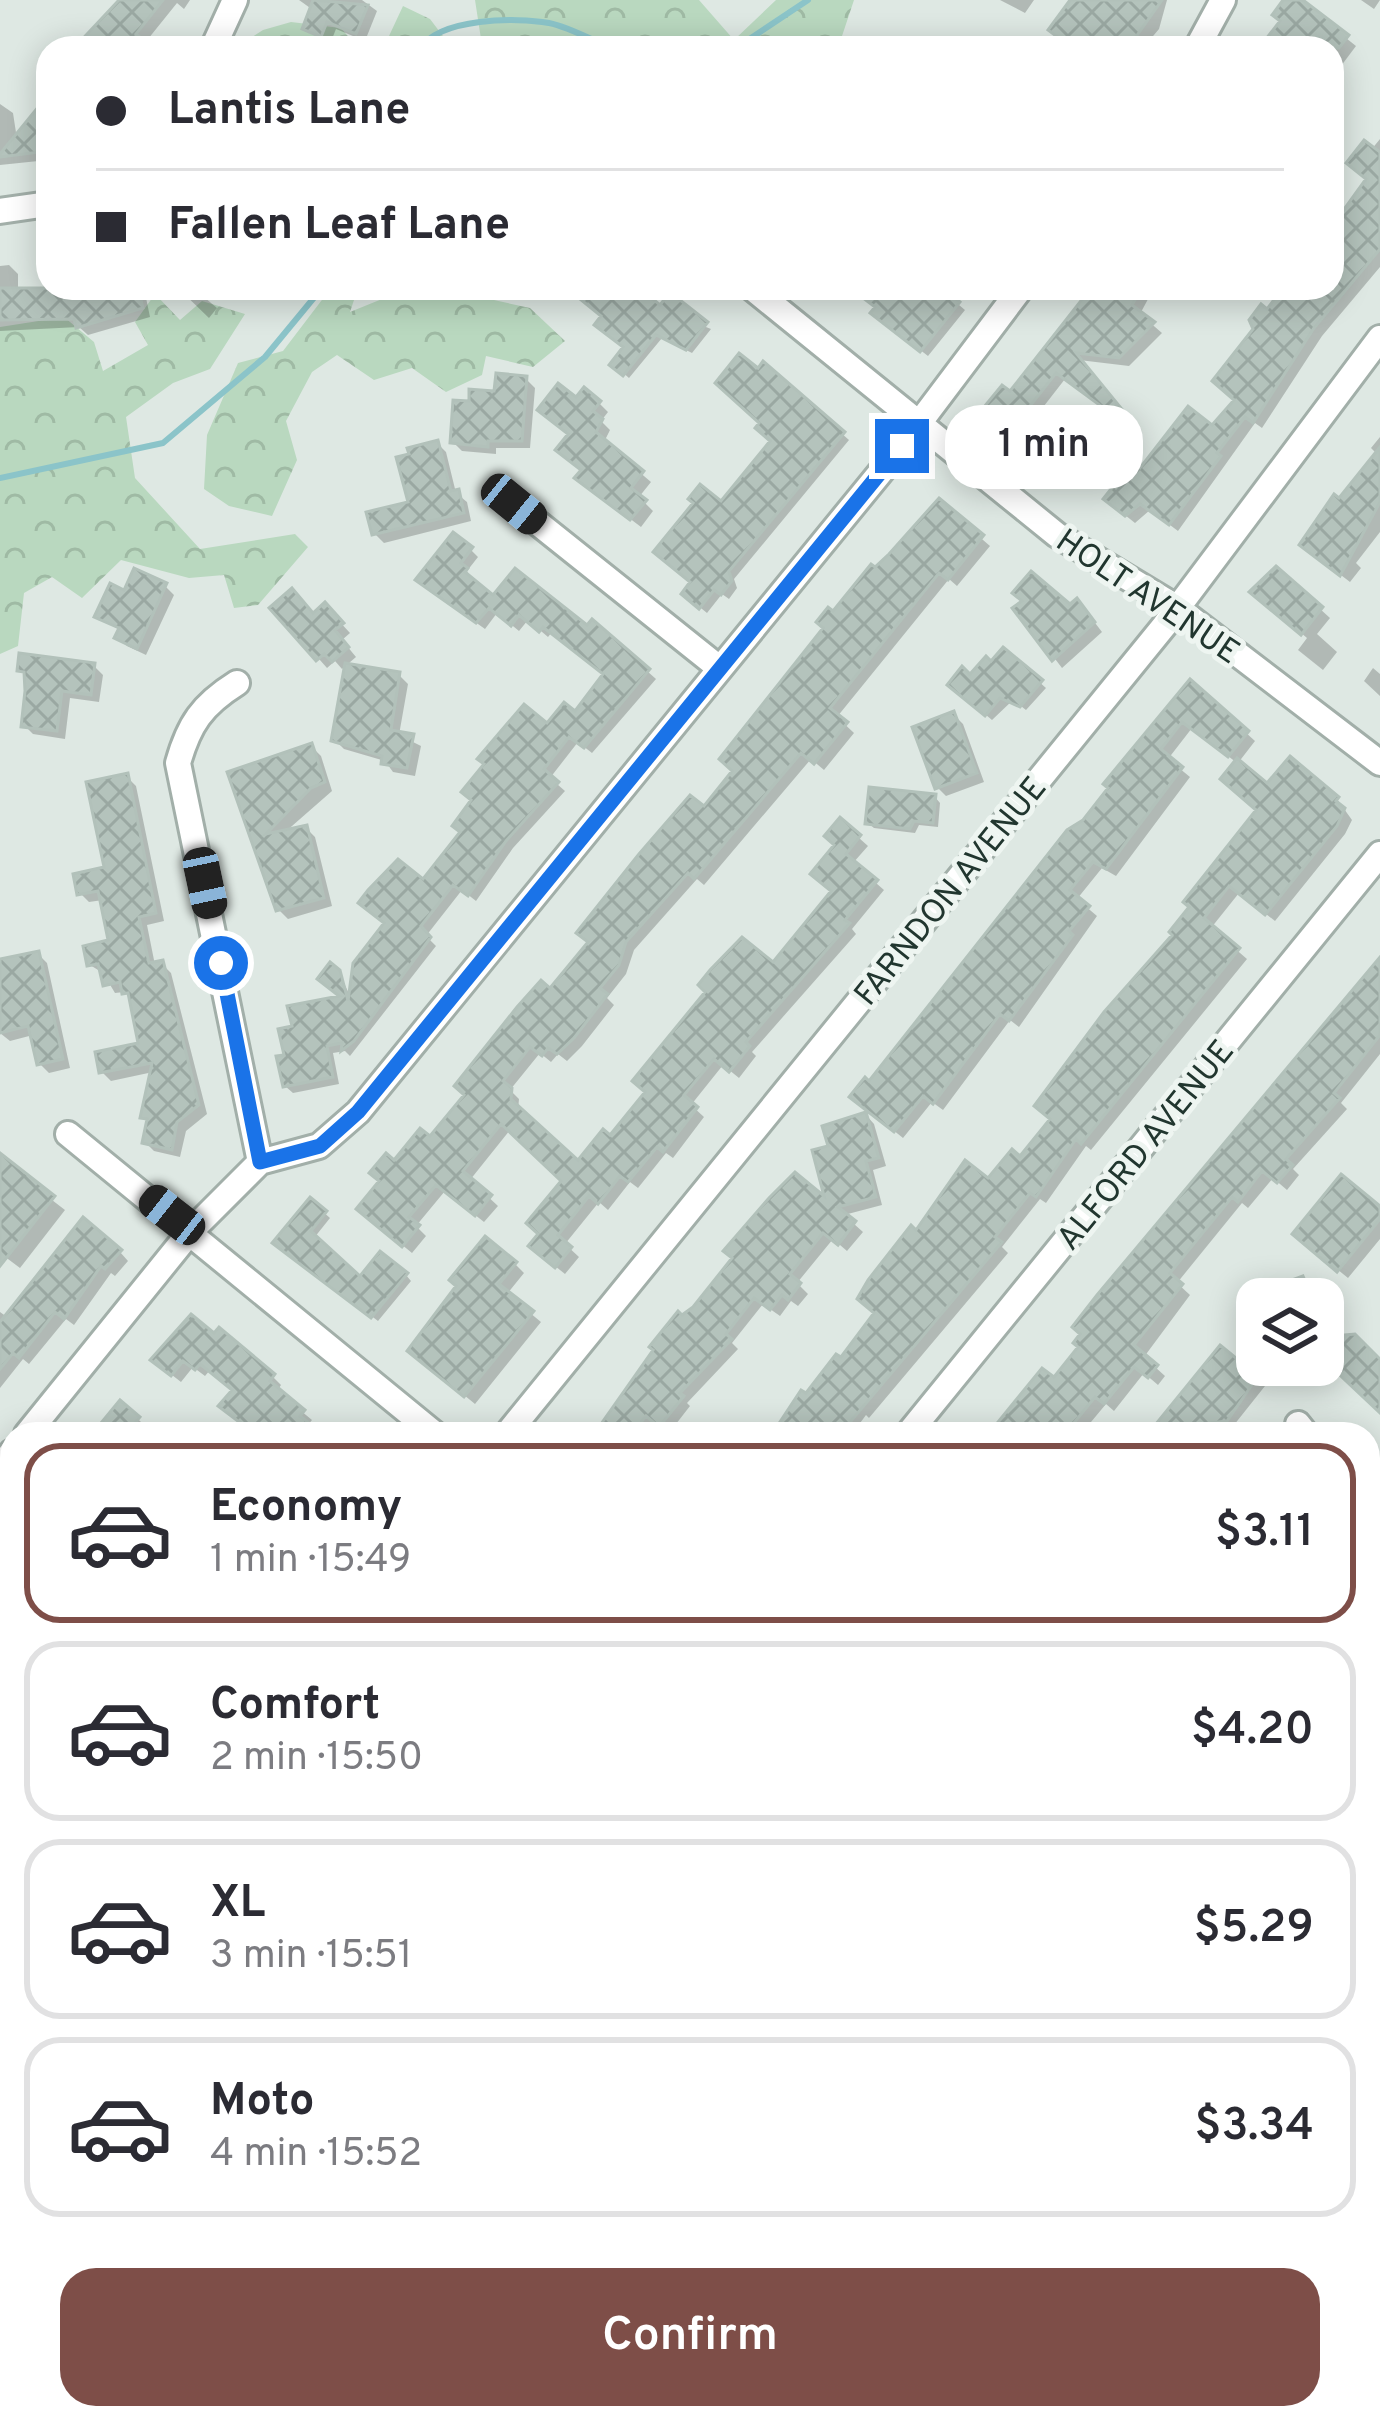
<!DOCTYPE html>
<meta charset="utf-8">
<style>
:root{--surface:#fff;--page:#f2f2f3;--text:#2b2b33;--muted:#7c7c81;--line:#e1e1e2;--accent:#7e4e48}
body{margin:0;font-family:Overpass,sans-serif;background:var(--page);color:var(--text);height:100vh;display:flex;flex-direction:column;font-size:45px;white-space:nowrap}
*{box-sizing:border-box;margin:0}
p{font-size:39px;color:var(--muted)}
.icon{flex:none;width:66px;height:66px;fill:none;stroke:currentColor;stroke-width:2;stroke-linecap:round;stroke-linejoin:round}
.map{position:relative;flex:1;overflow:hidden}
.details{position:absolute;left:0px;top:1422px;width:1380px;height:1008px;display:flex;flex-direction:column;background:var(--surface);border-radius:36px 36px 0 0;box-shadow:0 6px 30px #0003}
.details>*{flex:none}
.top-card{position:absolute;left:36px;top:36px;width:1308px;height:264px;border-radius:36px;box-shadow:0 6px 30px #0003;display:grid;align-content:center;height:264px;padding:0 60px;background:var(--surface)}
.tools{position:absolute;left:1236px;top:1278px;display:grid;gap:24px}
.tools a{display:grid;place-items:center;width:108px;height:108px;border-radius:24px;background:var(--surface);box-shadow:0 6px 30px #0003;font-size:60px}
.end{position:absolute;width:54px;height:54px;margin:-27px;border:15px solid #1a73e8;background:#fff;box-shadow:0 0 0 6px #fff}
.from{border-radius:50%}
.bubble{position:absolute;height:84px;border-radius:36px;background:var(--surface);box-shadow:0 6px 30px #0003;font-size:39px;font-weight:600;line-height:84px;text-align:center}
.car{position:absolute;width:36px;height:72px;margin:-36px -18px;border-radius:15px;box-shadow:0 0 9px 3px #0007;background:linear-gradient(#222 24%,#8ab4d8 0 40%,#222 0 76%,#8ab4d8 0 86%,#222 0)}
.top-card b{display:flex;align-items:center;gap:42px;height:114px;font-size:45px}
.top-card b+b{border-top:3px solid var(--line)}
.top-card i{width:30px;height:30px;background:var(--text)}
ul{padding:21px 0 0;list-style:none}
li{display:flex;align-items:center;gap:36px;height:180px;margin:0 24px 18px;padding:0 36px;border:6px solid var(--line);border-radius:36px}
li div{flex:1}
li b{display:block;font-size:45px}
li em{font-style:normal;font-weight:600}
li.active{border-color:var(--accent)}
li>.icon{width:108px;height:108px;stroke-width:1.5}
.button{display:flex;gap:24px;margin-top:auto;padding:24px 60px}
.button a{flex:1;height:138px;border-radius:36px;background:var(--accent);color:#fff;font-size:48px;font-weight:600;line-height:138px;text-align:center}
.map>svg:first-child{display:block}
.forest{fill:url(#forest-crowns)}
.shadow{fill:#0003}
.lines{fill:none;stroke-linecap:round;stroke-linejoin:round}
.stream{stroke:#8bc4c9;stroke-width:6}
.building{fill:url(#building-cross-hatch);stroke:#b2c1ba;stroke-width:3}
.minor-casing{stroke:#a2afa9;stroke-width:30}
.minor{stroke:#fff;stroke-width:24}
.route{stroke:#1a73e8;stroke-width:15}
.labels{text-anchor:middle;stroke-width:10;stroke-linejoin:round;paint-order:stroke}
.street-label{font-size:33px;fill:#21362f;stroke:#eef5f1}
</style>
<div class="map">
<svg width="1380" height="2430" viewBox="0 0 1380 2430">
<defs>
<pattern id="forest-crowns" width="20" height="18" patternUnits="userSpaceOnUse" patternTransform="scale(3)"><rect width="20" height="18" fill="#b9d8bf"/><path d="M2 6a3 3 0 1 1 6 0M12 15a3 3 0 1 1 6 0" fill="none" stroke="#9fbaa4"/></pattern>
<pattern id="building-cross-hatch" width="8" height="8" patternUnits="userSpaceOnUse" patternTransform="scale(3)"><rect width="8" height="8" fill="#b4c3bc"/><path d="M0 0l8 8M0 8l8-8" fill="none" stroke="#9aa8a2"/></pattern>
</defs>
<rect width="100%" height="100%" fill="#dee8e3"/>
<path class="forest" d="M475,0h224l35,40 42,-40h78l-16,48h-288l-69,-9z
M403,6l27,13 22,29h-81l18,-12z
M291,22l50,6 17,20h-123l28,-18z
M331,288h27l-8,24 59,-24h30l91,20 35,33 -32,26 -47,-11 -4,19 -36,17 -34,-24 -38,12 -37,-25 -25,17 -26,49 11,39 -25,56 -43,-10 -25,-17 3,-54 31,-72 45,-12z
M155,294l25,26 22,-19 43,13 -35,55 -37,14 -47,34 9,61 65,71 95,-15 13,13 -50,58 -24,3 -10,-33 -35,3 -68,-18 -39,38 -30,-21 -28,16 -6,53 -18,8v-327l64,-10 30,25 9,29 45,-26 -13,-23z"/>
<path class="shadow" d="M122,0h68l-6,9 -7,-6 -33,41 5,4h-68z
M299,0h63l15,11 -12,30 -29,-12 -6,15 -25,-16 8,-18z
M1000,0h34l-9,13z
M1074,0h93l-8,29 -16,19h-70z
M1287,0h11l58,46 -15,20 -9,-7v-11h-61z
M1361,0h19l-6,9z
M48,100v60l-48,5v-61l13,9 4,26z
M1380,139v128l-58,69 -60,92 -7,-5 -77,108 -28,-21 -15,13 -20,-16 26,-35 72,-42 25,-30 30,-87 19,-25h45v-75l9,6 28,-39 2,-30z
M9,265l9,9v17l126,-3 6,29 -62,18 -9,-8 -79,4v-65z
M178,288h33l-7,9 13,11 -8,10z
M593,288h39l29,21 50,20 -19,24 -30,-15 -33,40 -16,-14 14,-16z
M852,288h62l16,13 10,-12 25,21 -37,46 -48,-37 -2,-11z
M1089,288h65l-14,26 22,19 -33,33 -50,-6 55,70 -69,-51 -28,36 50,40 -17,21 -73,-60z
M764,365l85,75 -115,139 3,9 -8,11 -7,-5 -15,19 -16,-13 31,-95 52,-64 -11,-18 -5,-51z
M526,379l9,9 -5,60h-34v6l-34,-3 -9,-9 18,-38z
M577,401l22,2 9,9 -7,9 9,9 -6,12 47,40 -12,15 14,14 -12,16 -54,-41 -16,-51z
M1380,437v95l-24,31 5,5 -11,14 -38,-29 28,-51 38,-47 -7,-7z
M437,443l9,9 10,41 11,9 4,19 -87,22 -9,-9 36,-30z
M939,502l51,44 -33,40 -8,-7 -112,138 17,16 -30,37 -13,-11 -107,126 -7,-6 -63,71 -8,24 -19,24 7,7 -32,41 -15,15 -9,-7 -7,8 -11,-9 -30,37 9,9 -1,11 60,54 32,-25 164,-173 61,-74 5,-71 28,25 -15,17 31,27 -32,39 4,5 -104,118 4,4 -17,22 -16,-13 -32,40 13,12 -31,41 -7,-5 -28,35 -8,-6 -22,28 -9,-8 -34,42 14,13 -14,17 -25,-20 24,-73 -54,-51 -40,50 28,26 -14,16 -39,-31 -29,35 10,10 -14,17 -44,-36 26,-53 36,-23 275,-331 31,-38 97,-157z
M471,550l7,7 -11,14 4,10 22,18 95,30 5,-6 63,56 -64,74 -14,-11 -28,36 15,13 -52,57 -37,53 -14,-11 -36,46 10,10 -86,110 -5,-5 -12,2 6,31 -46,9 -8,-7 10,-57 48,-31 -4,-26 11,24 74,-113 123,-156 28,-12 32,-40 -55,-43 -4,5 -20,-17 -9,11 -22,-18 -12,16 -59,-42z
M1276,569l54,49 -13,16 20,18 -14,18 -25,-20 9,-12 -54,-46z
M165,586l9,9 -28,60 -19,-9 -9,-8 3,-7 -23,-15z
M325,606l25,27 -8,7 14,17 -14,12 -7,-8 -8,7 -53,-60 39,8z
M1070,608l16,3 16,21 -40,36 -45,-59z
M1004,651l42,37 -20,22 -13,-10 -21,20 -36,-30z
M94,666l9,9 -4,27 -29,-4 -5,41 -32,-5 -9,-9 3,-48 -7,-7z
M1373,668l7,6v22l-16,-15z
M399,675l9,9 -9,51 22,11 -6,30 -22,-4 -8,-11 -41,-12 -9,-9z
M1191,683l64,58 -17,22 29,24 70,12 15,21 -7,14 -70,87 -36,-28 -28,35 36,31 -156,191 -5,-4 -40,57 -6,-4 -38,48 6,6 -139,165 -3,-3 -14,19h-79l68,-73 36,-48 40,-79 104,-74 32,-41 206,-308 -22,-48 -45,-35 -24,31 22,18 -74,99 -14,-8 -25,31 20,17 -78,111 -9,-7 -67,90 -11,-8 -29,36 -41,-33 8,-20 215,-262z
M954,715l9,9 21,58 -38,14 -9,-9z
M312,747l9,9 11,35 -48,42 22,-5 9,9 17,69 -44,13 -9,-9 -48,-137z
M127,777l9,9 28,135 -17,4 8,40 7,-1 9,9 36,141 -21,17 -6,26 -26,-6 -9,-9 4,-20 -5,-5 9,-45 -42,9 -9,-9 40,-26 -10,-47 -8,-7 -9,1 -12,-20 -13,-8 22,-22 -9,-43 -14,2 -9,-9 27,-23z
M935,797l5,6 -2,24 -19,-2 -4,8 -41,-5 -6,-5z
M38,954l9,9 23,105 -21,5 -9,-9 -7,-29 -23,6 -10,-8v-71z
M1380,961v93l-39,49 6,6 -54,60 6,6 -12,15 -14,-12 -25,30 -6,-5 -65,80 13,12 -46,62 21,19 -7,9 -14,-12 -30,38 -8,-7 -25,30h-67z
M866,1115l8,9 12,42 -13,4 9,35 -38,10 19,17 -16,19 -14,-12 -36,44 11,11 -10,12 -7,-5 -11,15 -17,-12 -31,39 6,6 -51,54 3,3 -21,27 -14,-11 -9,12h-48l84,-115 147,-115 2,-56z
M0,1160l65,50 -45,58 -20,-15z
M311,1201l19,17 -16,20 46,42 46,-5 5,6 -33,40 -96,-73z
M1380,1210v29l-32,39 -43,-35z
M120,1252l8,9 -13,15 -4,-3 -37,52 -8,-6 -37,45 -6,-5 -23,29v-76l7,5z
M515,1264l9,9 -17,21 34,28 -66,82 -55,-45z
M1257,1307v56l-13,-36z
M191,1318l82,59 8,8 -4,6 35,29 -5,6 9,8h-60l-21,-44 -25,-20 -5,6 -12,-9 -12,15 -18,-14z
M1258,1365h49l-38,17z
M1256,1378l9,8 -31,39 1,9h-57l-15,-14z
M138,1419l9,9 -5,6h-46z
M12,1543v63l-12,-12v-37z
M1368,1553l12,10v69l-5,-4 -7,9z
M0,1686l12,10v82l-12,-10z
M1368,1733l9,19 -9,5z
M1380,1827v52l-12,1v-52z
M0,1892l12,10v90l-12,-9z
M1380,1986v69l-12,1v-66z
M0,2043l12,10v42l-12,15z
M1373,2115l7,6v51l-12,-15v-39z
M1368,2205l11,10 -11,13z
M12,2236v109l-12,16v-110z
M1368,2402l12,10v18h-60l-14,-11 -13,11 -15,-12h90z
M56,2418h93l-10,12h-92z
M263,2418h99l-9,12h-100z
M447,2418h76l-11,12h-68l-4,-4z
M654,2418h65l-10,12h-64z
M845,2418h37l12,12h-45l3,-4z
M1074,2418h75l13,12h-73z"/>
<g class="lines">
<path class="stream" d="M421,48c19,-30 95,-31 128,-25 20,4 43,17 62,25
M736,48l72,-48
M0,478l163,-35 102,-86 57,-69"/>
</g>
<path class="building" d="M119,0h44l-27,34 18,14h-80z
M313,0l55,5 -12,29 -29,-12 -6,15 -19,-8z
M1070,0h92l-34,48h-56l-24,-18z
M1283,0h20l46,35 -10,13h-80l21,-27 -8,-6z
M48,95v56l-48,6v-3z
M1364,140l16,12v97l-66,79 -61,95 -8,-6 -28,36 4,3 -52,69 -29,-21 -15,12 -22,-17 12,-15 -10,-7 17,-23 18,14 48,-62 24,19 22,-25 -22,-19 41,-52 -4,-9 12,-16 6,5 16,-21h49v-33l8,-10 -8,-5v-31l8,6 26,-36 -20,-16z
M0,288h138l5,20 -67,20 -2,-9 -74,1z
M589,288h51l20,17 10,-13 38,30 -22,28 -30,-15 -33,41 -14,-11 14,-18 -29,-22 7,-9 -21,-17z
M850,288h69l11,9 14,-9 16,14 -40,50 -50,-39 5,-6z
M1091,288h51l-10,17 23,17 -36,36 -43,-5 53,65 -5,5 -68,-50 -26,33 51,38 -21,26 -76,-63 18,-22 8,6z
M739,353l19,15 5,-7 82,71 -116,139 3,10 -11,14 -7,-5 -15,19 -18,-15 9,-12 -37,-30 40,-49 -5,-4 12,-15 21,17 49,-60 -15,-13 4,-5 -44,-40z
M496,373l31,3 -5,65h-34v6l-38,-4 3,-43 16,1v-12l25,2z
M558,383l18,14 8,-10 17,14 -8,10 10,8 -7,13 48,39 -13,17 16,12 -17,20 -56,-42 7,-8 -26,-20 13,-16 -31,-24z
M438,440l13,51 8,-2 5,24 -92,22 -6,-23 42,-10 -12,-45 13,-3 -2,-6z
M1380,447v55l-40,74 -41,-31 35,-51 5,4z
M939,498l45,37 -36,45 -9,-7 -109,135 18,14 -34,42 -13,-11 -107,126 -6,-6 -62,69 -7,23 -19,23 8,6 -34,44 -17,16 -9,-6 -6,8 -12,-9 -27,34 9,7 -1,11 67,61 25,-31 7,6 35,-43 -13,-11 73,-89 -7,-7 12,-15 32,-33 31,25 58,-71 -21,-17 24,-29 -10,-9 16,-19 21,18 -15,19 32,26 -33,40 5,3 -104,119 4,4 -21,26 -15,-13 -30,36 14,12 -35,45 -6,-5 -29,35 -8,-6 -22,28 -9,-8 -31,39 14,12 -17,21 -27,-22 10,-12 -12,-11 35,-42 -60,-57 -38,47 29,24 -17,21 -39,-31 -27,32 11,8 -18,22 -46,-38 23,-28 -10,-8 17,-20 8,7 26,-32 10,8 34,-41 -10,-9 63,-79 24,-27 9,8 38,-46 -12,-9 63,-79 51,-59 14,11 28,-35 -13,-12 104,-131 -7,-6 12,-15 5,4 38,-47 4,3 14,-13z
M453,532l20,15 -12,16 7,5 -3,4 28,23 22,-27 72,57 5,-6 58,50 -66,79 -15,-11 -25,32 15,13 -53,59 -38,55 -15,-11 -32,41 10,11 -77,104 -13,10 1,-8 -15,3 6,31 -50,10 -7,-31 8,-1 -6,-26 14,-3 -5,-20 52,-10 -22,-17 13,-17 10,8 8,31 5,-38 31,-40 -26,-20 10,-13 30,-31 25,20 37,-47 -8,-6 19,-26 -10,-8 23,-28 -7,-5 47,-55 23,19 17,-21 11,9 28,-37 -60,-47 -4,5 -20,-17 -8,11 -22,-18 -13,15 -61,-43z
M1276,566l47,41 -22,28 -52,-43z
M134,568l33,15 -30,66 -23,-11 5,-10 -25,-11 16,-34 14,7z
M1031,571l39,33 7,-6 18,24 -43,39 -40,-53 10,-7 -10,-8z
M292,588l21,25 12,-11 19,21 -9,7 14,17 -17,15 -8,-8 -8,7 -47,-53z
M1003,647l40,33 -23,27 -20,-9 -15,18 -38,-31 15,-19 8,8 16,-18 5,5z
M19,653l76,10 -4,32 -29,-4 -5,40 -36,-4 4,-36 -1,-19 -7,-1z
M345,663l55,9 -9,58 23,4 -7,34 -26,-4 1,-8 -51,-15z
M1190,679l59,52 -21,26 -46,-35 -21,27 22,18 -77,102 -13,-7 -23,28 20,16 -21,25 4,4 -64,86 -9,-7 -67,90 -10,-8 -29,36 -45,-35 16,-20 4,4 198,-251 16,-10 25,-32 -5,-4z
M954,711l23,62 -42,16 -23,-62z
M312,743l13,39 -14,6 -45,46 41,-9 17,73 -48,13 -49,-139z
M1290,756l49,41 -3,4 9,7 -8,18 -72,89 -36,-29 -25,32 36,30 -159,196 -5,-5 -40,58 -6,-4 -35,44 7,5 -162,192h-68l29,-44 5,3 30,-39 5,3 33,-44 -17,-14 11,-19 43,-55 5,5 49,-70 23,18 24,-29 8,7 30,-37 -16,-13 70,-94 68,-77 -3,-3 20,-25 -6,-5 73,-92 -36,-31 17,-21 30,25z
M128,773l28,140 -17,4 10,46 14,-3 36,145 -22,17 -5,28 -30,-7 5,-24 -7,-1 12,-55 -53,10 -4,-21 43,-9 -10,-50 -6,1 -2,-12 -17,4 -5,-22 -11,2 -4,-20 25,-6 -10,-49 -21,4 -4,-21 31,-7 -18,-85z
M869,787l67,7 -3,29 -19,-2 -4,8 -45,-5z
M39,951l24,108 -26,6 -9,-39 -28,7v-74z
M1380,957v78l-46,58 6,5 -54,61 7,6 -16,18 -15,-12 -24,31 -6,-5 -62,76 13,11 -49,61 24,20 -10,13 -14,-11 -30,37 -9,-7 -30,37h-53l-14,-12 44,-54 12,9 24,-30 -5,-4 7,-9 -8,-7 25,-32z
M866,1112l13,46 -13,3 10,36 -38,10 18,14 -18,24 -15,-12 -33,41 11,9 -13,17 -6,-5 -12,15 -16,-12 -28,36 6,5 -52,54 4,3 -25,31 -13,-11 -14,18h-38l59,-84 -4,-3 29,-36 4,4 11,-8 39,-49 -9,-7 46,-53 26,-26 29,24 -12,-46 16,-4 -6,-20z
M0,1153l55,43 -55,70z
M1341,1174l39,32v13l-43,53 -45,-38z
M310,1197l17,14 -16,20 49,45 20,-25 28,22 -37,45 -99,-75z
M83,1217l39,33 -17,19 -4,-3 -37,53 -9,-7 -36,46 -6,-5 -13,16v-47z
M485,1236l32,26 -18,22 35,27 -70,86 -57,-46 49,-65 -7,-6z
M1303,1276l10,23h-67v-2z
M191,1314l23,19 5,-6 56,47 -5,7 35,29 -5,6 23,18h-68l-37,-28 14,-16 -32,-26 -5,6 -12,-9 -12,15 -21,-16z
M1355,1334l25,25v54l-53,-50 18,-28z
M1220,1345l38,31 -31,45 -76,9z
M120,1400l20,17 -14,17h-34z"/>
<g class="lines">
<defs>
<path id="minor" d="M213,48l22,-48
M1197,48l26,-48
M0,211l48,-7
M752,288l305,247 119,72 204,156
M514,504l204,163
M237,683c-35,22 -48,41 -59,80l82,399
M68,1134l367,300
M1298,1424l8,10
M27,1434l164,-203 69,-69 59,-16 39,-34 544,-666 119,-158
M507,1434l657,-808 216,-288
M908,1434l472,-580
M0,1468l12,-16
M1368,1492l12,10
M0,1834l12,10
M1368,1928l12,-1
M0,2140l12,-15
M1368,2285l12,-13
M1368,2325l12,10
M990,2418l15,12
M191,2430l9,-12
M570,2430l10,-12
M951,2430l10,-12"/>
</defs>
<use href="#minor" class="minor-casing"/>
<use href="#minor" class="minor"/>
</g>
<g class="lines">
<path class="route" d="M221,963l39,199 60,-16 38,-34 544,-666"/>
</g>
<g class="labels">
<g class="street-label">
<text transform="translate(1149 595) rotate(34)" y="12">HOLT AVENUE</text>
<text transform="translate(949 890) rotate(-51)" y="12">FARNDON AVENUE</text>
<text transform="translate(1144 1144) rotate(-51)" y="12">ALFORD AVENUE</text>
</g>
</g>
</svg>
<div class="tools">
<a><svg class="icon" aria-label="layers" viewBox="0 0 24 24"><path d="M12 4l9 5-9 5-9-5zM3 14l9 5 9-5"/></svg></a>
</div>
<i class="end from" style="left:221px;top:963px"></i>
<i class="end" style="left:902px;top:446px"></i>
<div class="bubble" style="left:945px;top:405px;width:198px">1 min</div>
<i class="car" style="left:514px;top:504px;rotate:129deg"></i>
<i class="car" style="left:205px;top:883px;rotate:168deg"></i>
<i class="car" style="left:172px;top:1215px;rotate:308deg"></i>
<div class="top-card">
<b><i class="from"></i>Lantis Lane</b>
<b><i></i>Fallen Leaf Lane</b>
</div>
<section class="details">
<ul>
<li class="active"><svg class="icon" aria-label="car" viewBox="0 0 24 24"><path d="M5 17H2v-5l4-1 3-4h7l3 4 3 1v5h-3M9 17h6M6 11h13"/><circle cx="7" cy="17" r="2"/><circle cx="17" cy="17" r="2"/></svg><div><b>Economy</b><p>1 min · 15:49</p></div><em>$3.11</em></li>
<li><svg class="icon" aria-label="car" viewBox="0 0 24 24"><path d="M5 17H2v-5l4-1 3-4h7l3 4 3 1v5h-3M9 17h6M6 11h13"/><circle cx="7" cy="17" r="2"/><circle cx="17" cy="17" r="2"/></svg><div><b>Comfort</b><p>2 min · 15:50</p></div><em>$4.20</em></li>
<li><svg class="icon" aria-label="car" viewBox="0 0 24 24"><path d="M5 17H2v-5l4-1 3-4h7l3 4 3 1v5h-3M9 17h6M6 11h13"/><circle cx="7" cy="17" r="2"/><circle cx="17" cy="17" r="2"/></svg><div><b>XL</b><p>3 min · 15:51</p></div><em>$5.29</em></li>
<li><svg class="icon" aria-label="car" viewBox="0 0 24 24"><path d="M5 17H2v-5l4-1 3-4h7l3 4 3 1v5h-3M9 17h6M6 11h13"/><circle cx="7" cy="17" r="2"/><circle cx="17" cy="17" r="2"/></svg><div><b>Moto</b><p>4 min · 15:52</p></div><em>$3.34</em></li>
</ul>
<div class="button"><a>Confirm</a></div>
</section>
</div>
